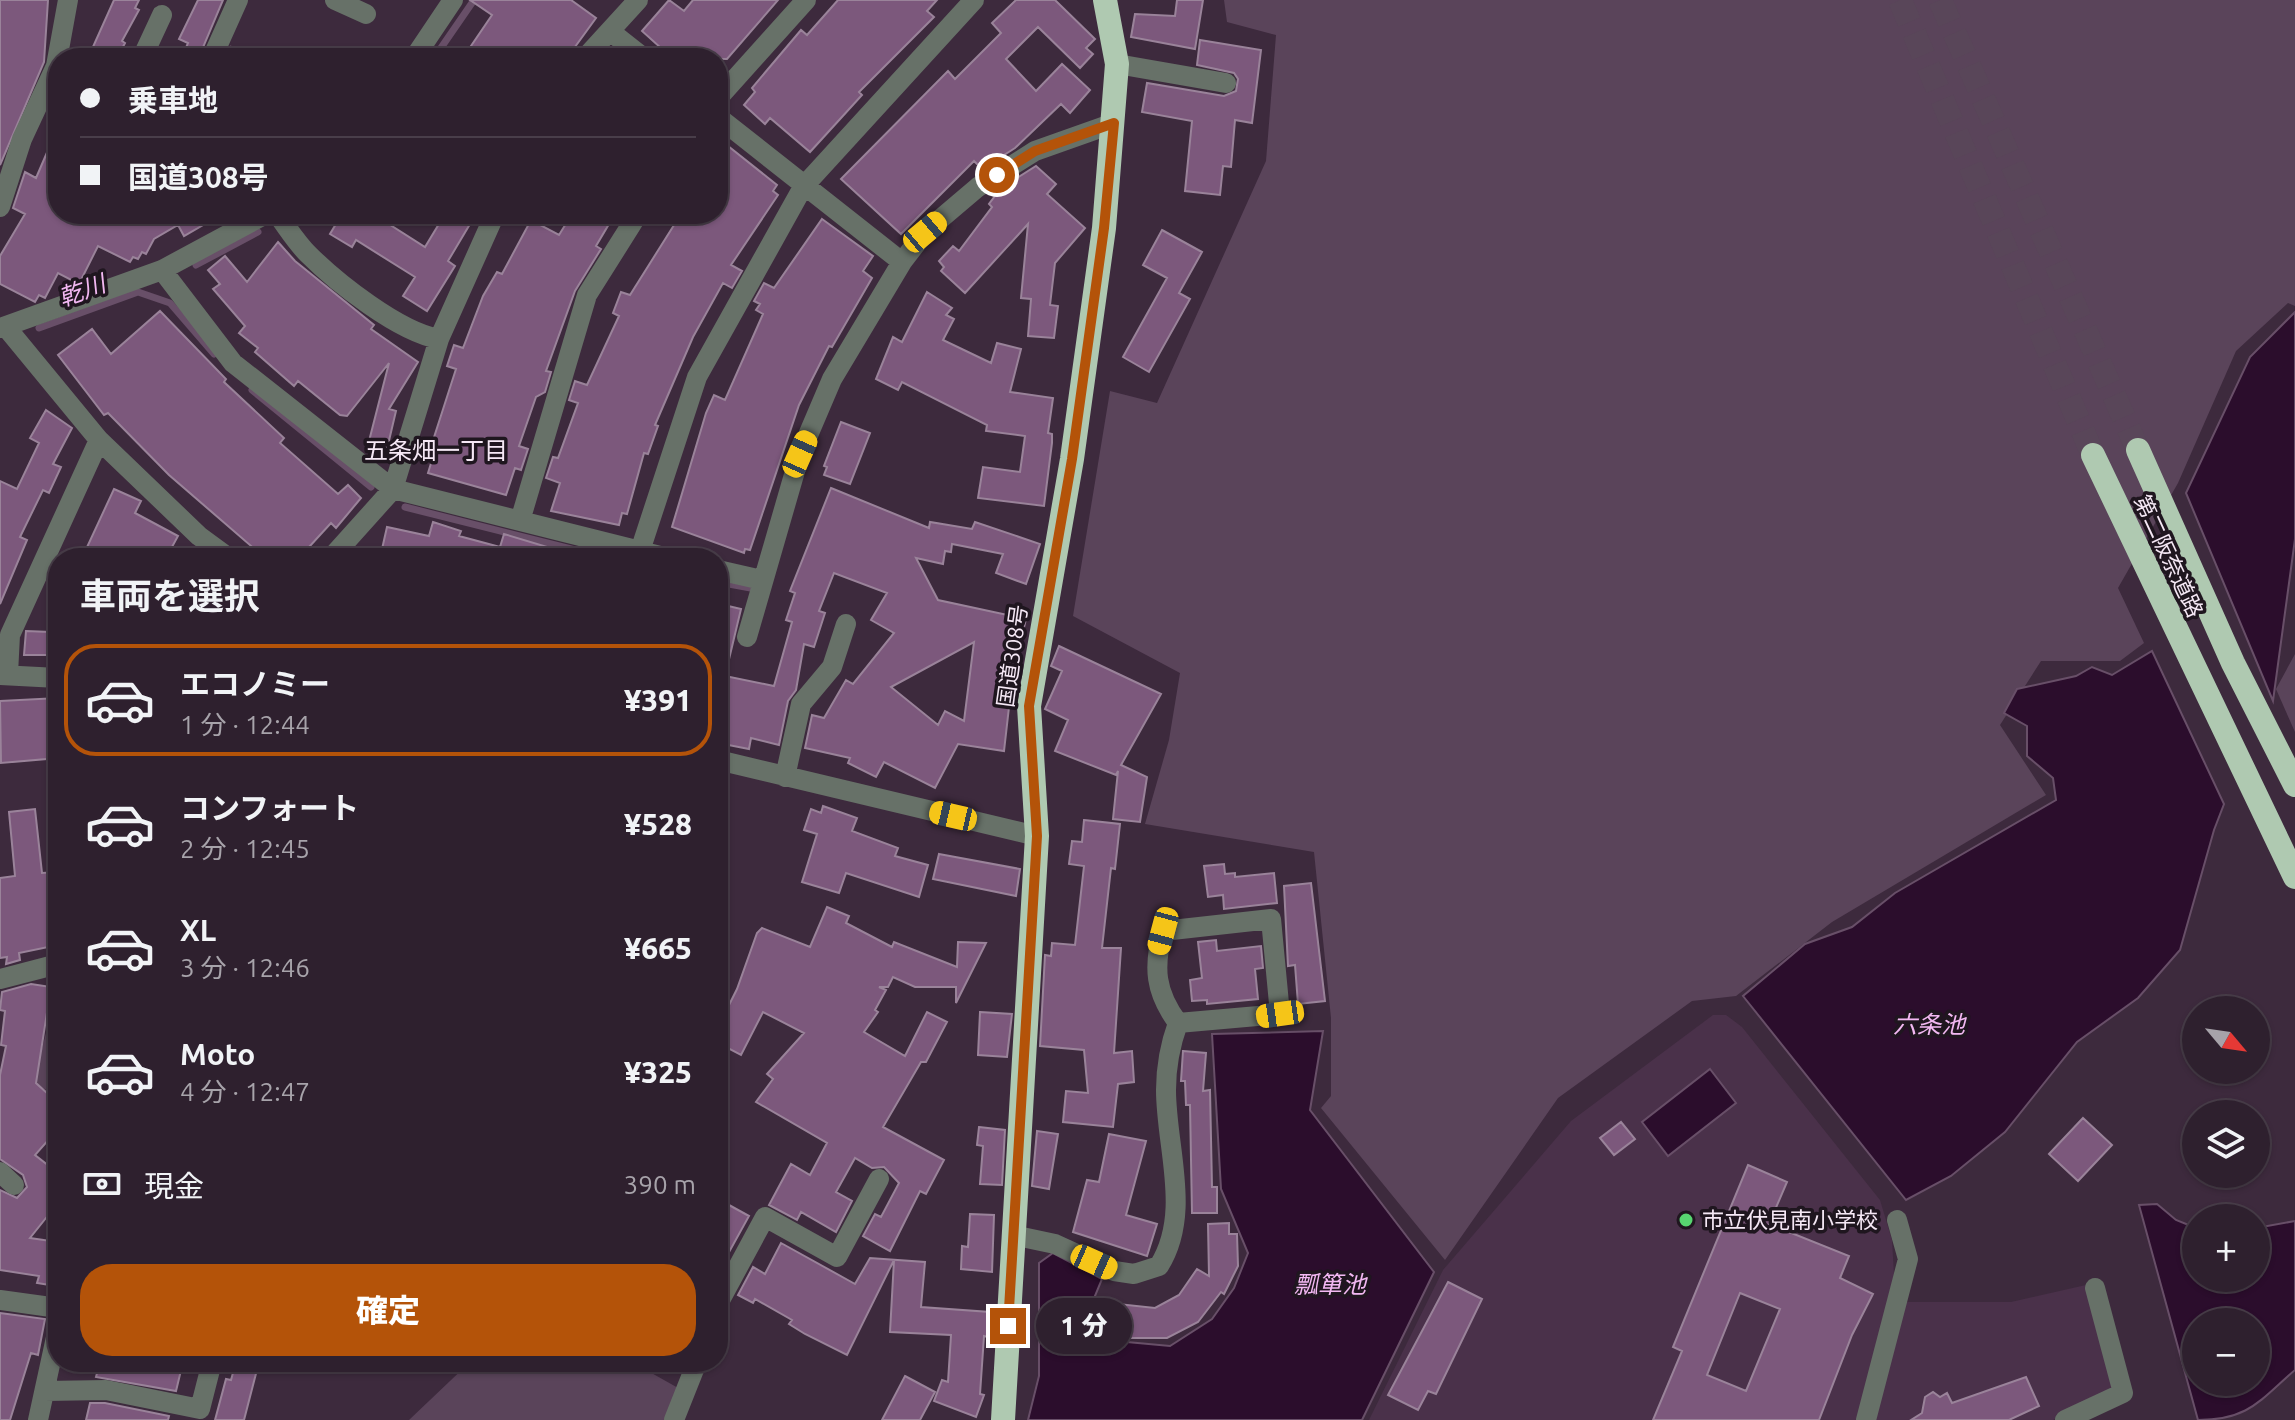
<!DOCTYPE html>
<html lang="ja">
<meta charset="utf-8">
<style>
:root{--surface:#2e202e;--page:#362836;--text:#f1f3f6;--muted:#a7a3aa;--line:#493e4a;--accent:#b45309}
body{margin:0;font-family:Ubuntu,"Noto Sans JP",sans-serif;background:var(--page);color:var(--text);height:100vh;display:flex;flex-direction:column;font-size:30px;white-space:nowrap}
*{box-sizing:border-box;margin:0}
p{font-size:26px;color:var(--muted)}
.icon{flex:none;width:44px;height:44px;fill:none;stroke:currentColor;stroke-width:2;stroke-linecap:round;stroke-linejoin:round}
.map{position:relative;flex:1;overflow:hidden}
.sheet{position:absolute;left:48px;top:548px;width:680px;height:824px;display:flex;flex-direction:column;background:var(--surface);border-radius:32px;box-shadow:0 2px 6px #0004,0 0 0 2px var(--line)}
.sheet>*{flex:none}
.banner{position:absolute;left:48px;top:48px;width:680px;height:176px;border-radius:32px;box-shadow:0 2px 6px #0004,0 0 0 2px var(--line);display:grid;align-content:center;height:176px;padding:0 32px;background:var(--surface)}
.needle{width:52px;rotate:119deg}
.fabs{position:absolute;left:2182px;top:996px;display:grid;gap:16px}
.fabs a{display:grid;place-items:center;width:88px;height:88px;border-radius:50%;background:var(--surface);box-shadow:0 2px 6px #0004,0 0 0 2px var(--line);font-size:40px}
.end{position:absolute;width:36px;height:36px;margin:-18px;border:10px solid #b45309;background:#fff;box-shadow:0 0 0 4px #fff}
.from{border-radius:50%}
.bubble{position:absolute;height:56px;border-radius:28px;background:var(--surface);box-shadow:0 2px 6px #0004,0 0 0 2px var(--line);font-size:26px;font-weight:800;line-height:56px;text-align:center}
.car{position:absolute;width:24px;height:48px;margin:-24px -12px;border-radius:10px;box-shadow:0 0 6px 2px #0007;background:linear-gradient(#f5c518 24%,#345 0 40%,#f5c518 0 76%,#345 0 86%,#f5c518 0)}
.banner b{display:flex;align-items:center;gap:28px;height:76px;font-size:30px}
.banner b+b{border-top:2px solid var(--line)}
.banner i{width:20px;height:20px;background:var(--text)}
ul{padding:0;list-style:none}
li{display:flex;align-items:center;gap:24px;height:112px;margin:0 16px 12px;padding:0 16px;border:4px solid transparent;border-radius:32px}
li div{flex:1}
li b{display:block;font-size:30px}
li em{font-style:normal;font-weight:800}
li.active{border-color:var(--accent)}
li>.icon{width:72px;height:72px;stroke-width:1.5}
h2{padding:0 32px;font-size:36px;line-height:96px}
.pay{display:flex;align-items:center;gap:20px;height:88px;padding:0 32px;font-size:30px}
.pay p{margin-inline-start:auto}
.button{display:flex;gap:16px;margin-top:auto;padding:16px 32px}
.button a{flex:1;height:92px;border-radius:32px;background:var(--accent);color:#fff;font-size:32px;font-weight:800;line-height:92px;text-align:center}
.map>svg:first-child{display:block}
.built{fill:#4a314a}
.green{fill:#5a445a}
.water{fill:#2b0d2c;stroke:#684f68;stroke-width:2;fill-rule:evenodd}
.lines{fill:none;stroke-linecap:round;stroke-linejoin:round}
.stream{stroke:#684f68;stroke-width:7}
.building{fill:#7c587c;stroke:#9a839a;stroke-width:2;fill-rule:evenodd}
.highway-tunnel{stroke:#594659;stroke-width:24;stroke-dasharray:24 12;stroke-linecap:butt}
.minor{stroke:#677168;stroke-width:20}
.highway{stroke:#afc9b1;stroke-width:24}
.route{stroke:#b45309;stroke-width:10}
.poi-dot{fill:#57d570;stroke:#1f161f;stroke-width:3}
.labels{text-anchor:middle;stroke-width:7;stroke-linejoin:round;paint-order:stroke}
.street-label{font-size:22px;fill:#f5e8f5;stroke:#1f161f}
.poi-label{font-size:22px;fill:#f5e8f5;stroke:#1f161f;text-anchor:start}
.water-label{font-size:24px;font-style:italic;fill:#f2b8f2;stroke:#1f161f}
.neighbourhood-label{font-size:24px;fill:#f5e8f5;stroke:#1f161f}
</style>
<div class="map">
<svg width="2295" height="1420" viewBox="0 0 2295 1420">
<rect width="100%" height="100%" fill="#3d2a3d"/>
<path class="built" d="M1713,1015h13l16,12 138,173 12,40 2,35 -35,145h-490l74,-150 128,-149z
M2086,1285l31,106 -64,29h-185l31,-118h112z"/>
<path class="green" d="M1224,0h1071v306l-7,-3 -52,48 -58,132 -60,105 26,55 -24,18h-79l-41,64 46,70 -214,127 -96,74 -44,5 -134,97 -113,162 -124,-152 10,-12v-78l-17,-166 -169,-28 24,-84 11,-67 -107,-57 37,-225 47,12 109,-242 10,-126 -49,-13z
M2295,654v78l-19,-43z
M58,987v109l-25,-13z
M470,1362h162l55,31 -13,27h-265z"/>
<path class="water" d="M2295,312v227l-22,162 -87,-208 64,-136z
M2152,651l72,153 -10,26 -34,120 -42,48 -61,44 -72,90 -54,44 -45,24 -163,-204 62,-52 47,-17 43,-34 161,-93 -3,-22 -26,-22v-30l-23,-13 13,-24 59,-13 16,-9 20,8z
M1323,1031l-13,79 124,162 -72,148h-334l11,-44v-113l14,-10 49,26 -12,29 7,19 30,15 43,4 42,-27 22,-31 14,-35 -27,-64 -9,-155z
M1710,1069l26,34 -68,53 -26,-34z
M2157,1204l19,16 20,8v50h60v-50l39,-7v149c-35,30 -46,50 -97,50l-59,-215zM2256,1322v60h-60v-60z"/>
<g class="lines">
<path class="stream" d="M434,58l40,-58
M196,265l62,-33
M39,328l99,-36 32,11 44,51
M252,390l119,97
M405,507l202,51
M718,582l38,7"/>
</g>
<path class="building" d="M0,0h48l-4,62 -44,103z
M114,0h25l-4,8 4,2 -17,31 3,2 -8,15h-29z
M198,0h25l-24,57 -14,-7 3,-7 -9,-4z
M470,0h101l25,18 -24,33 -3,-3 -7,10h-73l-18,-12 21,-31z
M669,0l15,11 9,-11h85l-51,59 -55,-1 -30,-27z
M838,0h99l-10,11 7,6 -75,75 3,3 -52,57 -40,-34 -5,6 -21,-19 11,-13 -3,-4 49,-58 6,5z
M1016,0h39l40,39 -9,9 7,6 -13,14 -42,-41 -32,32 30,32 26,-27 28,26 -20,23 -9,-9 -46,44 -33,21 -8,-8 -73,73 -60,-55 107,-108 7,8 46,-46 -9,-10z
M1177,0h26l-8,49 -64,-12 4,-23 40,2z
M1200,40l61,10 -9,73 -17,-3 -4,47 -8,-1 -3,29 -35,-4 7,-70 -50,-9 5,-29 77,13 12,-5 2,-12 -4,-6 -37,-8z
M231,47l20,11h-25z
M58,127v87h164l-38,22 -6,-11 -24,14 -8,15 -4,-2 -4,7 -5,-2 -3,5 -32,-16 -19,38 -21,-11 -13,25 -6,-3 -4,7 -35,-18v-28l25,-42 -12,-6 12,-36 11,6z
M718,138l59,47 -4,6 5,4 -47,70 11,6 -10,17 -9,-5 -30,54 -38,88 3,1 -10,28 -4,-1 -17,61 -5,-1 -3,12 -68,-14 9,-28 -14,-5 7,-21 5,1 20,-55 -9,-3 6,-19 12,4 32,-69 -6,-3 8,-21 9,3 51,-81h37z
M1036,166l20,18 -9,10 38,34 -30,35 -5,42 8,1 -4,32 -26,-2 3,-37 -10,-1 7,-74 -63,69 -24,-22 3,-4 -5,-6 14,-15 6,5 33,-44 -3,-3 12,-16z
M342,214h31l52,33 20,-33h31l-28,47 7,5 -28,45 -24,-15 12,-19 -59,-37 -4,7 -22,-13z
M572,214h43l-19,32 5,3 -26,42 -29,80 5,1 -6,20 -9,5 -17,49 9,3 -7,21 -6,-2 -9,27 -78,-22 4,-13 -5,-1 29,-90 -9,-3 7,-21 9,3 20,-52 14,-24 5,2 29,-54 28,15z
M822,219l51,37 -10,15 9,7 -40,69 -3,-1 -30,59 -49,145 -5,-1 -1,4 -72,-26 34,-114 8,-18 11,5 38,-86 -7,-4 4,-6 -6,-3 10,-18 10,5z
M1162,230l40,22 -23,41 11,6 -41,73 -26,-15 44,-79 -24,-13z
M278,242l17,19 79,64 -3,4 47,33 -29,47 7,2 -9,38 -19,-4 21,-82 -42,53 -7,-1 -42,-34 -4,5 -39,-34 3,-4 -19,-15 6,-7 -32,-37 7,-5 -12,-14 17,-14 22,26z
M927,292l25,16 -6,7 8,4 -11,21 48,23 6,-20 24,6 -11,43 43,6 -5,35 4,1v9l-8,63 -66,-8 5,-31 37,5 5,-36 -39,-5 1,-6 -85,-43 -4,8 -22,-11 17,-42 9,5z
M160,311l66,68 -2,3 60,56 -4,5 58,51 10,-9 13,13 -25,30 -5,-5 -32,35h-34l-96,-83 -61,-62 -4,2 -46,-60 34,-26 19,25z
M46,410l26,18 -19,36 8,3 -12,26 -6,-3 -23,47 7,3 -27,64v-123l17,8 22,-46 -9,-5z
M841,422l29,11 -20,51 -26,-9 3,-8 -3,-1z
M831,488l98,40 1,-6 42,7 3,-7 65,22 -14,40 -30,-11 7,-19 -51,-10 -1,8 -6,-1 -2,13 -27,-6 22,42 88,19 -13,53 -9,79 -46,-7 -23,44 -51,-26 -8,15 -28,-14 2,-5 -45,-10 7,-33 12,3 22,-38 7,4 41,-51 -23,-13 16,-27 -53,-20 -15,38 6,2 -11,34 -10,-3 -8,46 -8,11 -9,44 -28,-7 -2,11 -31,-6v-113l6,-25 17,4 -16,67 49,10 18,-64 -6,-2 9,-27 -5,-2zM974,642l-10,79 -19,-10 -7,14 -47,-38z
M114,489l27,12 -6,12 43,23 -12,22h-84z
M433,522l28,9 -2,5 41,11 4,-13 63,19 -1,5h-186l7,-31 42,9z
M26,631l24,1v23h-26z
M1059,646l102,48 -40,71 26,12 -7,45 -27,-3 5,-48 -2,4 -61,-24 13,-31 -23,-11 17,-38 -11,-5z
M58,698v60l-57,5 -1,-62z
M823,806l34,12 -5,13 46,17 -3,8 33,9 -9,32 -73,-24 -7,20 -37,-11 15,-48 -13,-4 7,-21 10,4z
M35,809l7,64 16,-1v20h-6l6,53 -39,8 1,7 -14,4 1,-7 -7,1v-80l15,-2 -6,-64z
M1084,820l36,4 -5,45 -4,-1 -9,80h19l-7,105 18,-2 2,31 -16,2 -5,43 -50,-5 3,-31 22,2 -4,-43 -44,-4 5,-91 6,1 1,-13 23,2 9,-79 -15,-2 3,-23 10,1z
M939,854l81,15 -4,27 -83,-17z
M1224,864l1,10 10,-1v4l39,-4 3,30 -53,6 -1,-14 -15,2 -4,-31z
M1311,883l14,118 -27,3 -3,-39 -7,1 -4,-80z
M827,907l22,9 -3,7 46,24 2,-5 63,25 1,-25 28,1 -30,60v-16h-41l-22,-10 -5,10h-9l7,3 -11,20 3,2 -14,20 41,24 22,-44 20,10 -21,40h-5l-38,65 61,33 -18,34 -6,-3 -30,60 -27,-15 12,-22 6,3 18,-34 -15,-16 -12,1 -17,-10 -19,34 16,9 -16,31 -35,-20 -4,8 -28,-15 22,-41 19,11 17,-32 -71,-41 17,-23 -6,-5 37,-41 -41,-21 -22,43 -23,-12v-16l19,-38 20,-56 5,-5 48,19z
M1216,940l1,11 44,-5 2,22 -8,1 3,30 -51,5v-4l-15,1 -2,-21 12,-2 -4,-36z
M31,984l20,3 -15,96 22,20v26l-23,26 23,18v30l-28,35 28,4 -2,44 -19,-3 2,-7 -39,-6v-80l17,8 10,-11 -4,-12 -23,-16v-84l6,-29 -5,-1 4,-34 -5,-1 2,-18z
M980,1012l32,2 -5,43 -29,-2z
M1183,1051l23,2 -3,38 7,-1 2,97h5v26h-25l-2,-108h-4l-1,-24h-4z
M2083,1118l29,27 -34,36 -29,-27z
M1621,1122l14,17 -21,16 -14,-17z
M979,1127l26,3 -3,55 -22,-1 3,-38 -6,-1z
M1037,1131l21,3 -9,55 -17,-3z
M1109,1134l37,7 -20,74 31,9 -10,32 -74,-24 14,-52 12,2z
M1748,1165l39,17 -18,42 80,32 -9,22 33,16 -21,41 -33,85h-166l29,-69 -9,-4zM1740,1293l40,16 -34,82 -39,-16z
M729,1205l20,11 -31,56v-47z
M970,1214l24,1 -2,57 -31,-3 1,-23 6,1z
M1229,1223v11h8l1,32 -14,28 -3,-2 -23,30 -31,16h-39l1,-10 -31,-2 2,-24 55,6 24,-13 18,-26 12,7 -1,-52z
M781,1243l74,41 15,-26 55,4 -4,45 69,5 -2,25 -4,-1 -4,58 4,1 -8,22 -42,-16 8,-21 6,2 3,-47 -61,-3 4,-72 -47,95 -42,-21 -16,-10 3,-4 -37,-21 -2,4 -15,-8 15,-28 12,7z
M1448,1282l34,17 -46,95 -8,-3 -10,19 -30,-15z
M0,1313l45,6 -7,36 -7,-2 -21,67h-10z
M100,1362h83l-7,29 -80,-14z
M236,1362h23l-15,58h-29l11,-41 5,1z
M905,1376l30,16 -15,28h-38z
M2026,1377l13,29 -30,14h-98l11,-7 3,-16 8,-5 7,5 7,-4 5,10z
M90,1403h15l64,13 -1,4h-82z"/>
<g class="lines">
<path class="highway-tunnel" d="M1900,0l193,455
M1940,0l198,450"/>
<path class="minor" d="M335,0l31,14
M611,32l33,26
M142,58l20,-43
M212,58l26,-58
M414,58l39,-58
M585,58l53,-58
M1117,64l109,19
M718,98l88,-98
M718,117l184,145
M0,207l22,-68 34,-73 12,-66
M277,214c10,13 19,28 31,40 29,29 91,78 131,85
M162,270l71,93 160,126 275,69
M6,327l93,113 100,96 30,22
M0,328l162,-58 104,-56
M520,521l67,-226 51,-81
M640,551l57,-174 106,-190 171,-187
M331,558l62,-69 46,-150 56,-125
M718,570l44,10
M747,637l53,-183 32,-75 70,-117 23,-30 53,-45 57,-36 79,-28
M8,674l2,-39 89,-195
M0,675l58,3
M718,760l319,76
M785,777l16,-73 31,-37 14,-43
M0,979l58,-15
M0,1172l14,13
M1012,1235l43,9 59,27 20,3 25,-8c33,-53 7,-118 7,-176 0,-24 4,-45 12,-67l102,-9 -9,-95 -108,12c-10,36 -8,61 15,92
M0,1300l58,8
M718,1304l47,-87 72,40 42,-78
M45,1391l61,-1 94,19 12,-47
M38,1420l20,-92
M674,1420l23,-58
M1866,1420l42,-161 -11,-39
M2065,1420l58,-27 -28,-105"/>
<path class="highway" d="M2138,450l95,213 62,122
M2093,455l202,422
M1003,1420l34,-584 -8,-130 43,-247 32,-231 13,-164 -12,-64"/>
</g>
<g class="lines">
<path class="route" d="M997,175l38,-24 79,-28 -10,105 -32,231 -43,247 8,130 -29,490"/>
</g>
<circle class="poi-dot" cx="1686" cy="1220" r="8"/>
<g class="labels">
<g class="street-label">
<text transform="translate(2169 556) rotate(65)" y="8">第二阪奈道路</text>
<text transform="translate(1012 656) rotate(-82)" y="8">国道308号</text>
</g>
<g class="poi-label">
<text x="1702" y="1228">市立伏見南小学校</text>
</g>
<g class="water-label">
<text transform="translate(82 291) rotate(-20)" y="8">乾川</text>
<text x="1929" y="1033">六条池</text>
<text x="1330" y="1293">瓢箪池</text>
</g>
<g class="neighbourhood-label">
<text x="436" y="459">五条畑一丁目</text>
</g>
</g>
</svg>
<div class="fabs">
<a><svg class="needle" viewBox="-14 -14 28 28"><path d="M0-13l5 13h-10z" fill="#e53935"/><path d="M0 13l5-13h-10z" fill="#a7a3aa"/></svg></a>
<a><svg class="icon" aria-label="layers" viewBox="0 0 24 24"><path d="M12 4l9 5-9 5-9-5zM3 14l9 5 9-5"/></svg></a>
<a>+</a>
<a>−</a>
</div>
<i class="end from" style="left:997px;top:175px"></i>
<i class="end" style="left:1008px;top:1326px"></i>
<div class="bubble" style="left:1036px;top:1298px;width:96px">1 分</div>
<i class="car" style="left:925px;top:232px;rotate:50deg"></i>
<i class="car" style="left:800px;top:454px;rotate:24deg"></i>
<i class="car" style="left:953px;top:816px;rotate:283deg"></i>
<i class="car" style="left:1163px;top:931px;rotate:195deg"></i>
<i class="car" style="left:1280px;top:1014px;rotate:262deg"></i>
<i class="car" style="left:1094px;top:1262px;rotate:114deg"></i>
<div class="banner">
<b><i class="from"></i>乗車地</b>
<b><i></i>国道308号</b>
</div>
<section class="sheet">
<h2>車両を選択</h2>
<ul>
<li class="active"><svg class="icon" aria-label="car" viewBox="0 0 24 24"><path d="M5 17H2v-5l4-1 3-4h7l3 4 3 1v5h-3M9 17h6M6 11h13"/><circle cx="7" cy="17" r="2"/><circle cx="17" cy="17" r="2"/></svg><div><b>エコノミー</b><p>1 分 · 12:44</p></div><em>¥391</em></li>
<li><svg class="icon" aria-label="car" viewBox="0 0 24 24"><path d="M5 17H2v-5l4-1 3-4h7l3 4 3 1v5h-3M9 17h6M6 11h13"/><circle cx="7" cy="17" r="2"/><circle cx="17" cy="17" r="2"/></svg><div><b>コンフォート</b><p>2 分 · 12:45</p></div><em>¥528</em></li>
<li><svg class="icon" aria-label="car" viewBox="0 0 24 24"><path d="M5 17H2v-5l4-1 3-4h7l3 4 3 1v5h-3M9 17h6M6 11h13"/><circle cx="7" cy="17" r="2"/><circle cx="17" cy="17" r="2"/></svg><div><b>XL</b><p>3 分 · 12:46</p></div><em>¥665</em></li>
<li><svg class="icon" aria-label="car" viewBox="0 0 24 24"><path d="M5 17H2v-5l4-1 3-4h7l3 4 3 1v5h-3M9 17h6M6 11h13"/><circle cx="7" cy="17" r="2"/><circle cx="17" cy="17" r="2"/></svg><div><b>Moto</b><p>4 分 · 12:47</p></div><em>¥325</em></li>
</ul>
<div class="pay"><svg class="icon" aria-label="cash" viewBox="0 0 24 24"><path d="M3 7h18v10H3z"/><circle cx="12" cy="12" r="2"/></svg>現金<p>390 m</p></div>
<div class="button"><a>確定</a></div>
</section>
</div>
